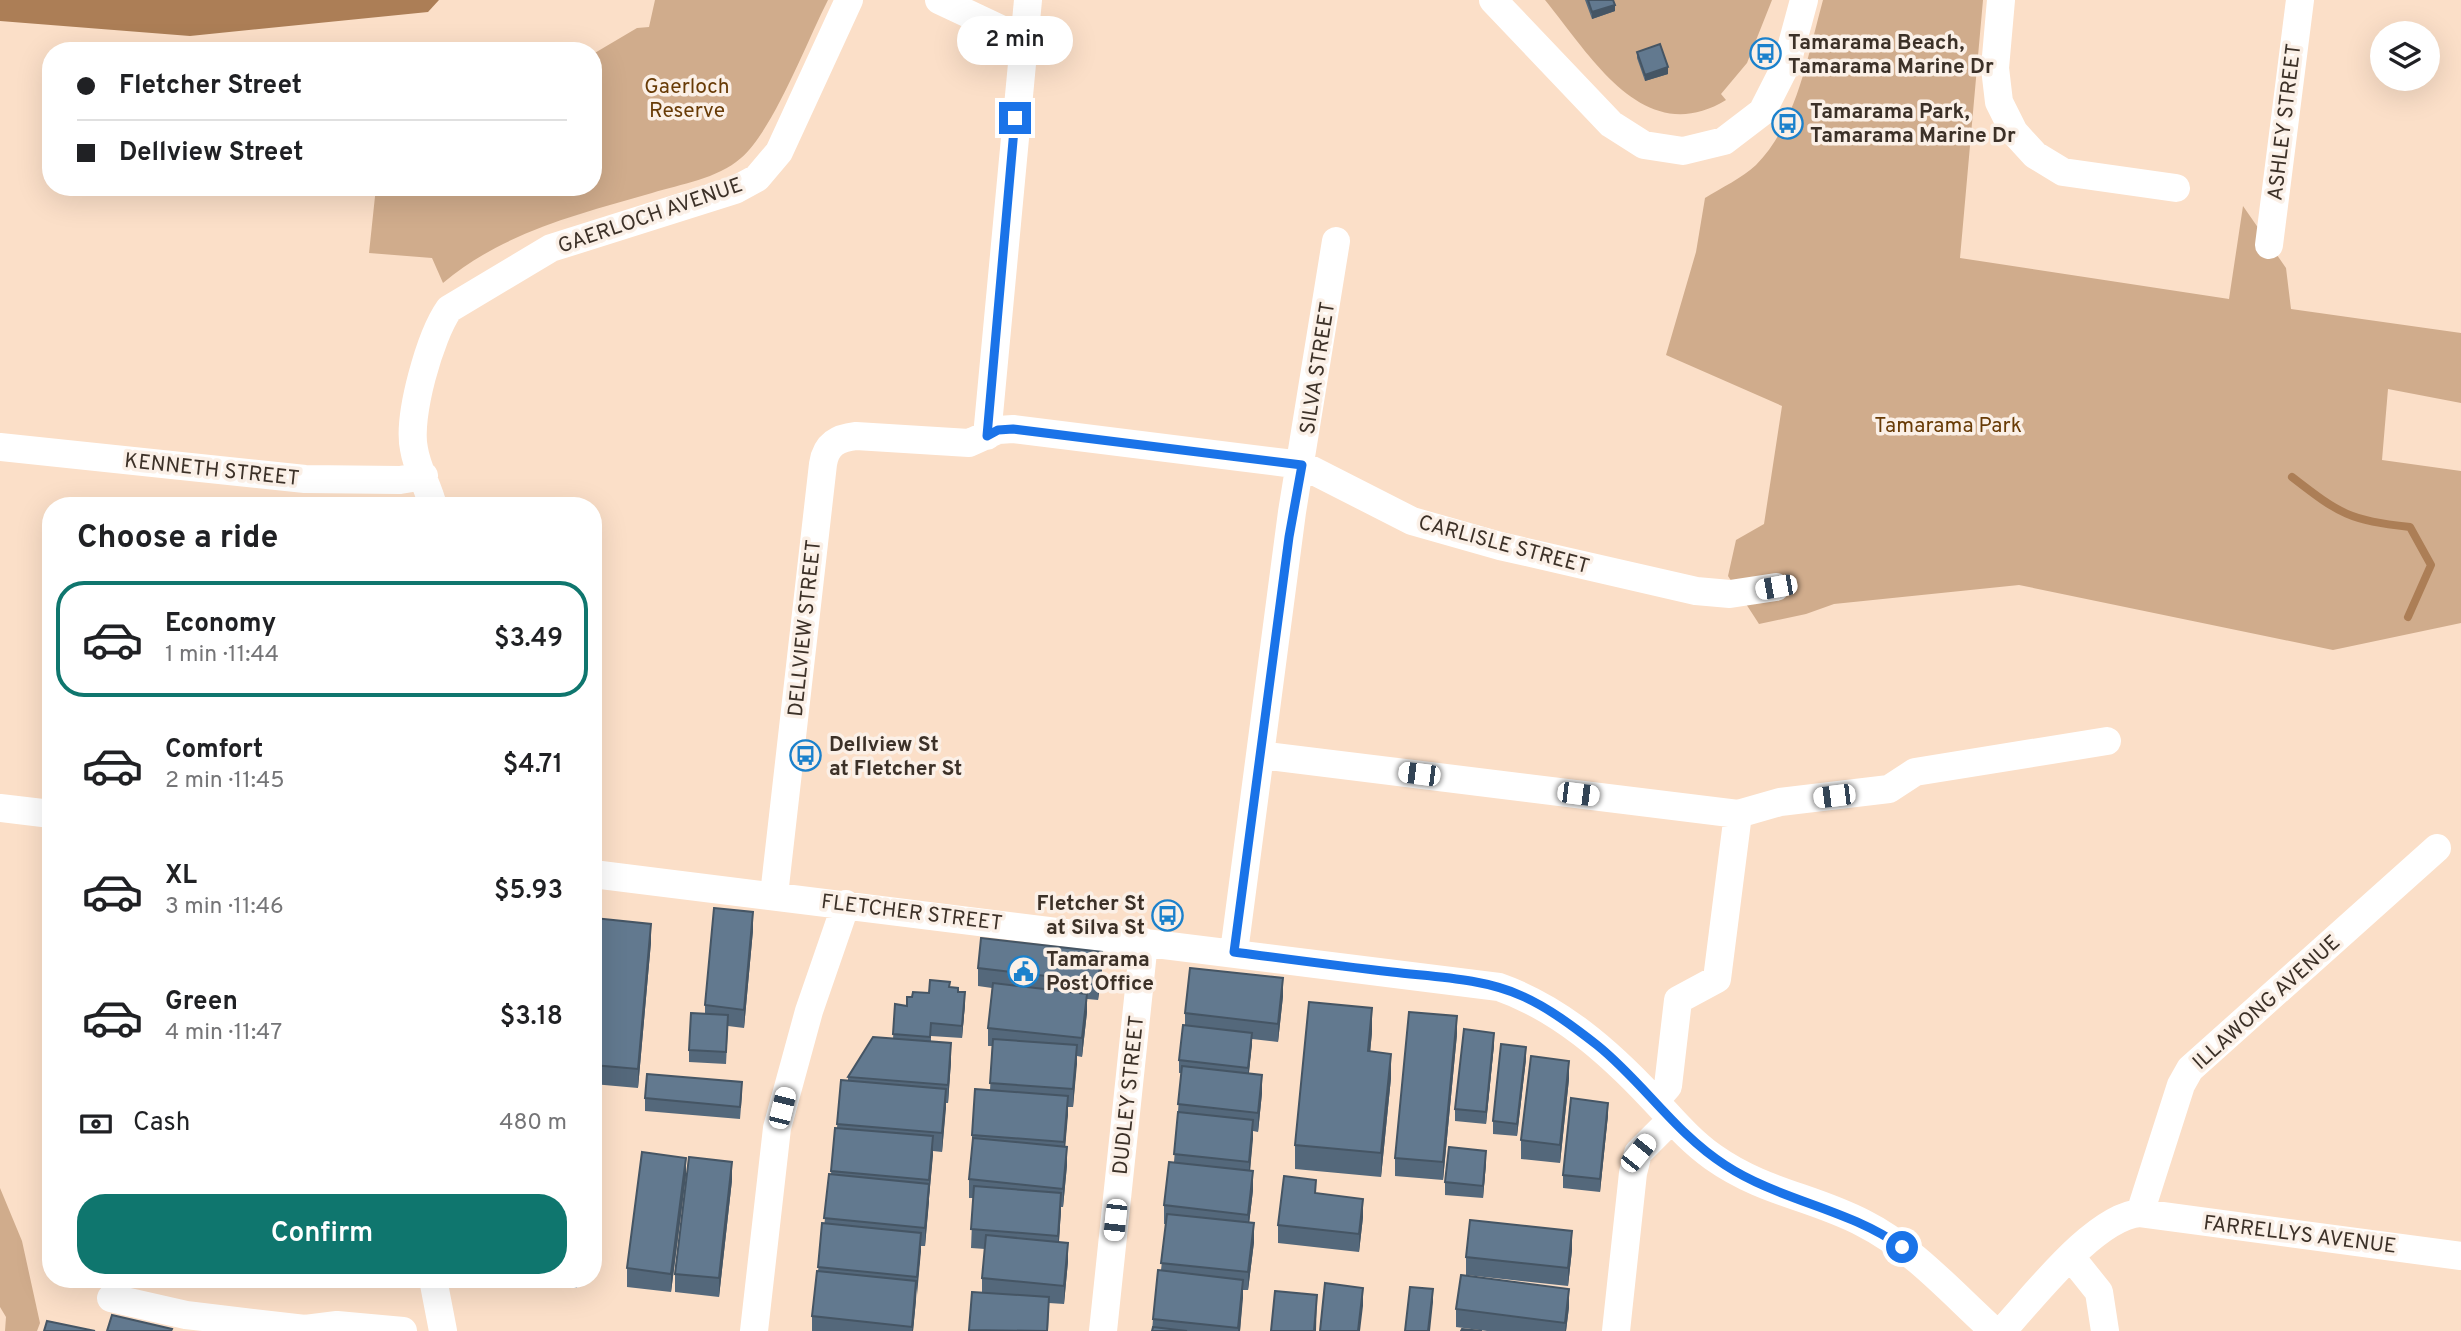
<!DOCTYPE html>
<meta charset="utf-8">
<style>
:root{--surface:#fff;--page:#f6f6f6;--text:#202124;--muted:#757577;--line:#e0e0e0;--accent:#0f766e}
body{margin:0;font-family:Overpass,sans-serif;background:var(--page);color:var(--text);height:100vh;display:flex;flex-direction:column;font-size:26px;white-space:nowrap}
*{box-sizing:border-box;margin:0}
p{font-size:23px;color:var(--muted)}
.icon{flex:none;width:38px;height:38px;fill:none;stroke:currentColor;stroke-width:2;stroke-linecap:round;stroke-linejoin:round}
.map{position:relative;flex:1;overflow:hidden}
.panel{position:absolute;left:42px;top:497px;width:560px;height:791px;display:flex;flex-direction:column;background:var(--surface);border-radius:28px;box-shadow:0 7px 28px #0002}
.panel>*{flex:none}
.hud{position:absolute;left:42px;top:42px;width:560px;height:154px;border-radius:28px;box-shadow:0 7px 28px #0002;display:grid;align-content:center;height:154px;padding:0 35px;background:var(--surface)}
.buttons{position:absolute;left:2370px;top:21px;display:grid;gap:14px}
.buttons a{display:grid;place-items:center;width:70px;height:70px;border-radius:50%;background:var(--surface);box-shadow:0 7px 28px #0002;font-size:35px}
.end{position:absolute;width:32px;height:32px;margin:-16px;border:9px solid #1a73e8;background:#fff;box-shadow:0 0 0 4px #fff}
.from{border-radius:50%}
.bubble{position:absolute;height:49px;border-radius:24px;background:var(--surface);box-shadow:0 7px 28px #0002;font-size:23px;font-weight:600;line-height:49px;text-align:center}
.car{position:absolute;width:21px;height:42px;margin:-21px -10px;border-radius:9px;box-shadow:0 0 5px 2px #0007;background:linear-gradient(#fff 24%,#345 0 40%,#fff 0 76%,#345 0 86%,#fff 0)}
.hud b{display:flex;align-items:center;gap:24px;height:66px;font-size:26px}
.hud b+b{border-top:2px solid var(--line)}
.hud i{width:18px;height:18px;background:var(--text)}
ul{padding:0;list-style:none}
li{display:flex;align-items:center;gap:21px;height:116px;margin:0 14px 10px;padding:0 21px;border:4px solid transparent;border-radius:28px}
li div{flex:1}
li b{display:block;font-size:26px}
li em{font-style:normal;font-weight:600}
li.active{border-color:var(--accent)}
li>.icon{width:63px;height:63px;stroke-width:1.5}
h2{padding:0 35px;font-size:32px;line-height:84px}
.pay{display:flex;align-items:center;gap:18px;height:77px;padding:0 35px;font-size:26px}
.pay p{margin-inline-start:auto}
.action{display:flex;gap:14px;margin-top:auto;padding:14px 35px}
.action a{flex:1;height:80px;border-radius:28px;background:var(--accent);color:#fff;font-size:28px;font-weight:600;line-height:80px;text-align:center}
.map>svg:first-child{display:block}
.green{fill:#d0ac8c}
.water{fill:#ac7e56}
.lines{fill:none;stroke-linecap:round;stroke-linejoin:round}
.stream{stroke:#ac7e56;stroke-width:8}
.minor{stroke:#fff;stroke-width:28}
.wall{fill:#54687b}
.shaded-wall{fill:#455564}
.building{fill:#62798f;stroke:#455564;stroke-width:2}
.route{stroke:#1a73e8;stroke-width:9}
.labels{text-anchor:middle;stroke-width:7;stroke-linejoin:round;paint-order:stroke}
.poi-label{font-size:21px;font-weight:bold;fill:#3c3128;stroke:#fbf0e7;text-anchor:start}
.park-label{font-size:21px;fill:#683b06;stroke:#fbf0e7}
.street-label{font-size:21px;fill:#3c3128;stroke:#fbf0e7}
</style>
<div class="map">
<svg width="2461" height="1331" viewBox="0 0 2461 1331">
<rect width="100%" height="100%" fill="#fbdfc8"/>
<path class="green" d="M655,0h173c-22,43 -54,129 -87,158 -24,21 -60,26 -89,35 -74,21 -150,40 -209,90l-11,-25 -63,-5 7,-66h217v-133l44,-26 12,-1z
M1545,0h227l-25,63 -26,31 5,6c-82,50 -135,-44 -181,-100z
M1823,0h160l-23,258 269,41 14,-93 43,62 5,41 170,24v70l-73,-14 -6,71 79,11v152l-128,27 -314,-65 -185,19 -28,10 -47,10 -31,-48 8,-36 28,-16 18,-118 -116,-51 30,-103 9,-54c16,-10 37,-20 51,-33 41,-41 52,-111 67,-165z
M0,1188l22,53 18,82 -3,8h-32l1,-14 -6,-10z"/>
<path class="water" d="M0,0h439l-11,12 -238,24 -190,-15z"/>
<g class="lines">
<path class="stream" d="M2292,477c49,38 57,43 118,50l21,38 -23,52"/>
<path class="minor" d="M939,0l83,39
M1493,0l118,124 33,21 39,6 41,-10 38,-29 25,-49 17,-63
M2001,0l-6,68 4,34 15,30 21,23 28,17 113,16
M2269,245l31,-245
M987,436l41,-436
M0,447l305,32 95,1 24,-4
M433,506c-5,-20 -16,-37 -19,-57 -7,-32 16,-113 35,-140l102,-61 184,-58 22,-12 22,-26 70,-152
M1260,755l478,59 42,-12 109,-13 26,-17 192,-31
M0,808l51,6
M593,874l906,113c60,21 110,65 153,111 20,21 37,42 61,59 51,36 98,39 150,66 50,25 90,71 131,108
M774,895l49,-431c3,-20 15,-26 33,-28l113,7 29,-13 15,-1 289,36 110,56 88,25 196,45 34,3 46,-7
M1234,952l58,-440 44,-271
M1655,1101l13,-15 10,-86 39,-21 21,-165
M2140,1213l41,-128 9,-16 247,-221
M2071,1257l28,35 6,39
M433,1279l10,52
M111,1298l75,17 119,14 32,-4 66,6
M754,1331l23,-203 32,-117 37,-107
M1103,1331l41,-389
M1616,1331l17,-158 5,-20 33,-33
M2002,1331c32,-34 92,-114 138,-118l321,43"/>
</g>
<path class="wall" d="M1585,0h28l2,11 -23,8z
M1637,52l31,22 -23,7 -8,-23z
M593,926l58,16 -13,146 -45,-4z
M753,930l-9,98 -16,-2 -2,38 -37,-2v-12l16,-37v-8z
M978,968l124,2 -4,30 -11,-1v13l-5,45 -5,-1 -4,51h-5l-3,40 2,18 -4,42h-2l-2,35 9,19 -4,43 -15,-1 -1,28h-79l3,-39h10v-14l3,-29 -14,-1 2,-50h-4v-19l3,-28v-16l18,-44 2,-45h-4v-18l4,-40 -14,-2z
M950,987l8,5 7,12 -3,34 -31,-2v5l20,20 -3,42h-2l-4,49 -9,-1 -8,95h-4l-8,85h-101v-15l19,-142 4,-46h2l4,-48h7v-3l45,-38 2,-35 12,2 5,-9z
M1283,996l-5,46 -26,-3 -3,34 13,20 -4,39 -5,-1 -3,40 3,19 -4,33 5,19 -6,48h-5l-3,41h-88l1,-12 8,-49 5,-46h-2v-19l10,-43 7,-89h-2v-13l6,-35v-12z
M1372,1032l-2,20 21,26 -10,99 -86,-8v-24z
M1457,1034l-14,146 -48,-4v-18z
M1494,1045l-8,79 -31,-3v-12z
M1526,1059l-9,77 -24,-2v-13z
M1569,1079l-9,84 -39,-4v-19z
M742,1095l-2,24 -95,-8v-13z
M1608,1115l-8,77 -37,-4v-13z
M1486,1163l-3,35 -38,-3v-13z
M686,1176l-15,116 -44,-5v-19z
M732,1180l-13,117 -44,-5v-18z
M1316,1193l47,24 -4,35 -81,-9v-18z
M1572,1250l-4,36 -102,-11v-18z
M485,1279h34l-1,4z
M526,1279h52l-1,9 -51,-4z
M1569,1307l-3,24h-79l-31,-4v-18z"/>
<path class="shaded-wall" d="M1615,5v6l-23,8v-7z
M1668,67v7l-23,7v-6z
M753,912v18l-9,98v-18z
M651,924v18l-13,146v-19z
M1102,952v18l-4,30v-18z
M1283,978v18l-5,46v-18z
M965,992v12l-3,34v-12z
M1087,994v18l-5,45v-19z
M1372,1008v24l-4,43v-24z
M1457,1016v18l-14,146v-18z
M1252,1033v12l-4,35v-12z
M1494,1033v12l-8,79v-12z
M951,1043v18l-3,42v-18z
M1077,1045v19l-4,43v-18z
M1526,1047v12l-9,77v-12z
M1391,1054v24l-10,99v-24z
M1569,1061v18l-9,84v-18z
M1262,1075v18l-4,39v-19z
M946,1089v19l-4,44v-19z
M1068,1096v19l-4,45v-18z
M1608,1103v12l-8,77v-13z
M1253,1120v19l-4,42v-19z
M933,1136v19l-4,43v-18z
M1067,1147v18l-4,42v-18z
M1486,1151v12l-3,35v-12z
M686,1158v18l-15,116v-18z
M732,1162v18l-13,117v-19z
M1253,1171v19l-5,43v-18z
M929,1184v18l-4,44v-18z
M1061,1193v18l-3,43v-18z
M1363,1199v18l-4,35v-18z
M1254,1223v19l-6,48v-18z
M1572,1231v19l-4,36v-18z
M921,1233v18l-4,44v-18z
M1068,1243v18l-4,43v-18z
M1243,1280v18l-3,33h-2z
M916,1281v19l-3,31h-1z
M1363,1288v18l-3,25h-2z
M1433,1289v13l-3,29h-2z
M1569,1289v18l-3,24h-1z
M1317,1295l-1,36h-2z"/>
<path class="building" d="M1588,0h25l2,5 -23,7z
M1660,44l8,23 -23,8 -8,-23z
M714,908l39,4 -9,98 -39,-5z
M594,918l57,6 -13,145 -45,-4z
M981,938l121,14 -4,30 -120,-14z
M1190,968l93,10 -5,46 -93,-11z
M930,980l20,2 -1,5 9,1v4h7l-3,34 -31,-3 -1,14 -37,-3 2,-30 12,2v-9h5l1,-5 16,1z
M993,983l94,11 -5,44 -94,-10z
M1309,1002l63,6 -4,43 23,3 -10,99 -86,-8z
M1409,1012l48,4 -14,146 -48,-4z
M691,1013l37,2 -2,37 -37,-2z
M1183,1025l69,8 -4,35 -69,-8z
M1464,1029l30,4 -8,79 -31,-3z
M873,1037l78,6 -3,42 -100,-8z
M993,1039l84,6 -4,44 -83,-6z
M1501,1044l25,3 -9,77 -24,-3z
M1531,1056l38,5 -9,84 -39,-5z
M1182,1066l80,9 -4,38 -80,-9z
M647,1074l95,8 -2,25 -95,-9z
M841,1080l105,9 -4,44 -105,-9z
M975,1089l93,7 -4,46 -92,-7z
M1571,1098l37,5 -8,76 -37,-4z
M1178,1112l75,8 -4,42 -75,-8z
M835,1128l98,8 -4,44 -98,-9z
M973,1138l94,9 -4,42 -94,-10z
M1449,1147l37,4 -3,35 -38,-4z
M642,1152l44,6 -15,116 -44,-6z
M689,1157l43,5 -13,116 -44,-4z
M1169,1162l84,9 -5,44 -84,-10z
M829,1174l100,10 -4,44 -101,-10z
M1284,1176l32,4 -1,13 48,6 -4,35 -81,-9z
M974,1186l87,7 -3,43 -87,-7z
M1167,1214l87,9 -6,49 -87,-9z
M1470,1220l102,11 -4,37 -102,-11z
M822,1223l99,10 -4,44 -99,-10z
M986,1235l82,8 -4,43 -82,-8z
M1158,1270l85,10 -5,48 -85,-9z
M817,1271l99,10 -4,46 -100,-11z
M1461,1275l108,14 -4,34 -109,-14z
M1325,1283l38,5 -5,43h-38z
M1410,1287l23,2 -5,42h-23z
M1275,1291l42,4 -3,36h-43z
M972,1292l77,5 -2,34 -78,-1z
M112,1315l60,14 -1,2h-64z
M47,1321l48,10h-51z
M1153,1327l34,4h-35z
M1462,1329l20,2h-21z"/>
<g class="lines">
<path class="route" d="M1015,118l-28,318 11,-6 15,-1 289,36 -13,72 -55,415c53,7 105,14 158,20 42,5 91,6 130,24 27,12 52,31 75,49 46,37 78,88 128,120 55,36 122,43 177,82"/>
</g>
<defs>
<symbol id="bus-ring" viewBox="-11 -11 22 22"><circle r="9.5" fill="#fbf0e7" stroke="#1b81cc" stroke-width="1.5"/><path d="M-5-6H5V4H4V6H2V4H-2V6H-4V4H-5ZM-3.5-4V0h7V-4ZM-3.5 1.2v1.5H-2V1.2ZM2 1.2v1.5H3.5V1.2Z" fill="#1b81cc"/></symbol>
<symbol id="civic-ring" viewBox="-11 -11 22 22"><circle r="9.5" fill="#fbf0e7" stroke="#1b81cc" stroke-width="1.5"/><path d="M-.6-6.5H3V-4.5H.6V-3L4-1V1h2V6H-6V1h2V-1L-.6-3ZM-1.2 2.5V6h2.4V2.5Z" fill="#1b81cc"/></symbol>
</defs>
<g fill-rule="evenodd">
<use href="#bus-ring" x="1748" y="36" width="35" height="35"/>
<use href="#bus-ring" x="1770" y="106" width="35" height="35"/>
<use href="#bus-ring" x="788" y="738" width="35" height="35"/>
<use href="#bus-ring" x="1150" y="898" width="35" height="35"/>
<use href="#civic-ring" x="1006" y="954" width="35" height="35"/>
</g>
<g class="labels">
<g class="poi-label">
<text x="1788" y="49">Tamarama Beach,<tspan x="1788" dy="24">Tamarama Marine Dr</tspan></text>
<text x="1810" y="118">Tamarama Park,<tspan x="1810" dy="24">Tamarama Marine Dr</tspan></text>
<text x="829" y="751">Dellview St<tspan x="829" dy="24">at Fletcher St</tspan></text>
<text x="1145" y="910" text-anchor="end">Fletcher St<tspan x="1145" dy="24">at Silva St</tspan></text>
<text x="1046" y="966">Tamarama<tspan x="1046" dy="24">Post Office</tspan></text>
</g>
<g class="park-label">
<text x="687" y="93">Gaerloch<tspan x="687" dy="24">Reserve</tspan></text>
<text x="1948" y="432">Tamarama Park</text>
</g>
<g class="street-label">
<text transform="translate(2284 122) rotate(-83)" y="7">ASHLEY STREET</text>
<text transform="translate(650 215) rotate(-19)" y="7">GAERLOCH AVENUE</text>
<text transform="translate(1317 368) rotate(-81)" y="7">SILVA STREET</text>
<text transform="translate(212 469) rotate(6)" y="7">KENNETH STREET</text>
<text transform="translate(1504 544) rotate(15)" y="7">CARLISLE STREET</text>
<text transform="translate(804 628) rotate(-84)" y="7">DELLVIEW STREET</text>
<text transform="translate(912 912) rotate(7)" y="7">FLETCHER STREET</text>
<text transform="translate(2266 1002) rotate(-42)" y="7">ILLAWONG AVENUE</text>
<text transform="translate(1128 1095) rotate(-84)" y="7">DUDLEY STREET</text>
<text transform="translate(2300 1234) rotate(7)" y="7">FARRELLYS AVENUE</text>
</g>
</g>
</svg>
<div class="buttons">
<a><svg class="icon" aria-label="layers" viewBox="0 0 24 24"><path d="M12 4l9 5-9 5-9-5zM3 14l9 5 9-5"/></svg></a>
</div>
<i class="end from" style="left:1902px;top:1247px"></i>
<i class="end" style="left:1015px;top:118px"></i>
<div class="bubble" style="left:957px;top:16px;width:116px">2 min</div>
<i class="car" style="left:1776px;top:587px;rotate:260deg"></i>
<i class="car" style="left:1419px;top:774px;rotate:277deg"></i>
<i class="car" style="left:1578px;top:794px;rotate:97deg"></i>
<i class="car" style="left:1834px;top:796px;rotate:263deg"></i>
<i class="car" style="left:782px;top:1108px;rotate:14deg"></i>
<i class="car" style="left:1638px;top:1153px;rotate:39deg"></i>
<i class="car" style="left:1115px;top:1220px;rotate:186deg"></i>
<div class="hud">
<b><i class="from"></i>Fletcher Street</b>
<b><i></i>Dellview Street</b>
</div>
<section class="panel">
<h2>Choose a ride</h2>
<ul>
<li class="active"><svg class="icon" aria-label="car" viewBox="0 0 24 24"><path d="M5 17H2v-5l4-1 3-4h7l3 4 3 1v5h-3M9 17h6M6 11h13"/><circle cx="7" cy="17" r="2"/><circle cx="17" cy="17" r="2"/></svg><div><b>Economy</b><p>1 min · 11:44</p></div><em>$3.49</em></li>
<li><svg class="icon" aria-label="car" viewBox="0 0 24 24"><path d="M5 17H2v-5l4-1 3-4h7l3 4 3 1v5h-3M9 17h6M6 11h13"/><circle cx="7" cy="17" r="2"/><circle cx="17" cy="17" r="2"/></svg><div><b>Comfort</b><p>2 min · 11:45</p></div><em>$4.71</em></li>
<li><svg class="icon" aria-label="car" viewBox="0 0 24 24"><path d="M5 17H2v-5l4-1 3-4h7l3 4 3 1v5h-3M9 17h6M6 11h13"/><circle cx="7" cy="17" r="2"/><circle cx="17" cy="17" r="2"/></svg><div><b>XL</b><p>3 min · 11:46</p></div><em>$5.93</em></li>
<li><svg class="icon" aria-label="car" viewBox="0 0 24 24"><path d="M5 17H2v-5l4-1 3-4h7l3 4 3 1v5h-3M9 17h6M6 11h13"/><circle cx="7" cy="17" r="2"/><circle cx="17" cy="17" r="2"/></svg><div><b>Green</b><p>4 min · 11:47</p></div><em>$3.18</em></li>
</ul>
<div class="pay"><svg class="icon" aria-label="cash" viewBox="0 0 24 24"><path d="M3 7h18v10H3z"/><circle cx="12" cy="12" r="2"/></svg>Cash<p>480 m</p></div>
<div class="action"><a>Confirm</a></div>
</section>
</div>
